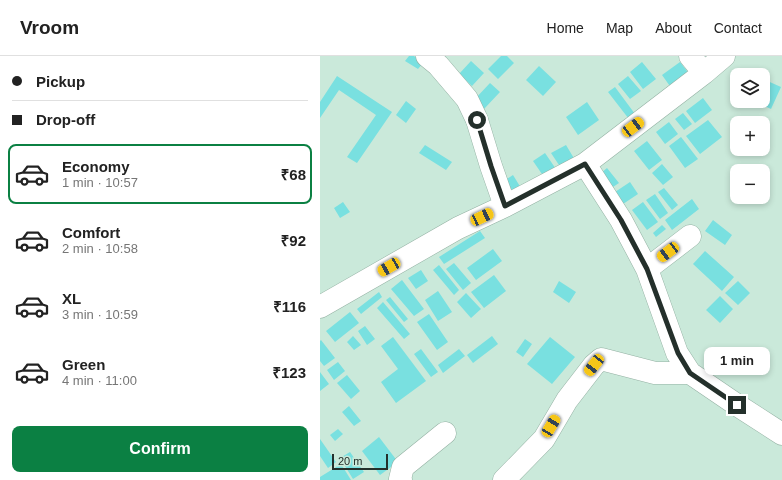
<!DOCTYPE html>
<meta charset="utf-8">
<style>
:root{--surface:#fff;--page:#f6f6f6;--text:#222;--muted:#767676;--line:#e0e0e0;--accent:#0b8043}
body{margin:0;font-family:Arial,sans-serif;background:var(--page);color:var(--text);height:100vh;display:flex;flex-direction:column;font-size:15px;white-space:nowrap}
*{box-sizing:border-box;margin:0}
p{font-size:13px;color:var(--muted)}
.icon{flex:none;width:22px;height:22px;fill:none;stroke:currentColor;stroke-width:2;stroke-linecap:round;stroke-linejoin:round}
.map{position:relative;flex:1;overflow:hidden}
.drawer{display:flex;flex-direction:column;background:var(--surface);width:320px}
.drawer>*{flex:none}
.top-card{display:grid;align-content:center;height:88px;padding:0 12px;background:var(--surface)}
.tools{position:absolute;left:410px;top:12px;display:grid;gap:8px}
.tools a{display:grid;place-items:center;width:40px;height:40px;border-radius:8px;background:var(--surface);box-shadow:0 2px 6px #0003;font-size:20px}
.scale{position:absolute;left:12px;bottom:10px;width:56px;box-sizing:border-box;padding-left:4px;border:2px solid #24302b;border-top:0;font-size:11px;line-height:14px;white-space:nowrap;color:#24302b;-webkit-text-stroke:3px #cae9da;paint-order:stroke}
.end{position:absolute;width:18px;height:18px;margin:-9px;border:5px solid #24302b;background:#fff;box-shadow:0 0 0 2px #fff}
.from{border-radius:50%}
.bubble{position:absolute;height:28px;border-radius:8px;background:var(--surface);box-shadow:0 2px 6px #0003;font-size:13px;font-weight:700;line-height:28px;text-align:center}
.car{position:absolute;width:12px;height:24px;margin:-12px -6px;border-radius:5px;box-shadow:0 0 3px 1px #0007;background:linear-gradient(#f5c518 24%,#345 0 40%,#f5c518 0 76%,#345 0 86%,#f5c518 0)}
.top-card b{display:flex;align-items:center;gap:14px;height:38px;font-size:15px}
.top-card b+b{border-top:1px solid var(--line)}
.top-card i{width:10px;height:10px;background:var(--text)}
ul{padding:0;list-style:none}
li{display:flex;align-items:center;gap:12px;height:60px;margin:0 8px 6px;padding:0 4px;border:2px solid transparent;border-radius:8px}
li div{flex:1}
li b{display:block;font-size:15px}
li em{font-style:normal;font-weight:700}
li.active{border-color:var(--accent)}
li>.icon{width:36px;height:36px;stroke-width:1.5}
.primary-button{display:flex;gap:8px;margin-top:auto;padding:8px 12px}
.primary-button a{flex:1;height:46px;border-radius:8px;background:var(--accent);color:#fff;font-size:16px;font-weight:700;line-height:46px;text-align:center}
header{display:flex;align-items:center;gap:24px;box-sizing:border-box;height:56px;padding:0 20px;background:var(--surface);border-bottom:1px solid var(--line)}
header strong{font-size:19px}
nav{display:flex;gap:22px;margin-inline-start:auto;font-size:14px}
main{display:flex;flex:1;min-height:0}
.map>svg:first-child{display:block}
.building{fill:#79e0e0}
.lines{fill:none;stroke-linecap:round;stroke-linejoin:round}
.minor-casing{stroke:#94b1a3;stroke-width:23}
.minor{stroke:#fff;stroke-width:22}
.route{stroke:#24302b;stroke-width:5}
</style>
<header>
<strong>Vroom</strong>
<nav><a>Home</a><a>Map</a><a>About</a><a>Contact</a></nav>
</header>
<main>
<section class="drawer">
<div class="top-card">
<b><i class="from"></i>Pickup</b>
<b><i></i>Drop-off</b>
</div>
<ul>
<li class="active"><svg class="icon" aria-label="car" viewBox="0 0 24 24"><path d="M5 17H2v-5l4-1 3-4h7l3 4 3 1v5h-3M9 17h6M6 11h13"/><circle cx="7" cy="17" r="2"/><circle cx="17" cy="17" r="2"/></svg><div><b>Economy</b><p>1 min · 10:57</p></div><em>₹68</em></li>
<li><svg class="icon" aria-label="car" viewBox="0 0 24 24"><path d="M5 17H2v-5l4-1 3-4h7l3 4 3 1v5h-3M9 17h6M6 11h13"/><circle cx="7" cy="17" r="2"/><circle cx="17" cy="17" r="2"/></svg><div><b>Comfort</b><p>2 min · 10:58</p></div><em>₹92</em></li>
<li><svg class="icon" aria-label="car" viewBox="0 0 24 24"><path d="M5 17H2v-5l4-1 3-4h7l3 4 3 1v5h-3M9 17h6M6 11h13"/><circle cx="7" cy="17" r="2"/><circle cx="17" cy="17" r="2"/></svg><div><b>XL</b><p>3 min · 10:59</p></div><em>₹116</em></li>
<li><svg class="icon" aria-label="car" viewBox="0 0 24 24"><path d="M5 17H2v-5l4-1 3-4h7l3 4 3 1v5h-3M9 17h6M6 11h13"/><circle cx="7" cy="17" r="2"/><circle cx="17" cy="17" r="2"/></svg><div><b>Green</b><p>4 min · 11:00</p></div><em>₹123</em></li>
</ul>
<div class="primary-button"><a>Confirm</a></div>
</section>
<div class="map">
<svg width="462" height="424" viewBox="0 0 462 424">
<rect width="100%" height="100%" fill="#cae9da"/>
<path class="building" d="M89,0h5l9,7 -5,6 -13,-8z
M181,0h6l7,7 -16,16 -10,-10z
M151,5l13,12 -12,13 -13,-12z
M322,6l14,17 -13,10 -13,-17z
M360,6l10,13 -18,14 -10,-14z
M219,10l17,16 -13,14 -17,-16z
M17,20l55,36 -35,51 -10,-6 29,-42 -37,-25 -19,28v-16z
M308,20l13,15 -11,8 -12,-15z
M443,23l18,8 -10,22 -17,-8h9z
M170,27l10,9 -16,17 -10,-9z
M295,31l23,31 -6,5 -24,-31z
M383,42l9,12 -17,13 -9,-12z
M86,45l10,8 -10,14 -10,-8z
M267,46l12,18 -21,15 -12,-18z
M363,57l9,11 -8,6 -9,-11z
M388,64l14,17 -22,17 -14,-18z
M349,66l9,12 -13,10 -9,-12z
M361,81l17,22 -13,9 -16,-22z
M327,85l15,19 -13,10 -15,-19z
M105,89l27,17 -6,8 -27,-17z
M246,89l9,15 -14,8 -10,-15z
M225,97l13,19 -12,8 -13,-19z
M342,108l11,13 -10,8 -11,-12z
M287,112l12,15 -6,4 -12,-14z
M193,119l8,13 -7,5 -9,-13z
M310,126l8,12 -15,10 -8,-12z
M344,132l14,17 -6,5 -14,-18z
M335,138l13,19 -8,6 -14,-19z
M372,143l7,10 -27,21 -7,-10z
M23,146l7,10 -10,6 -6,-10z
M323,146l15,20 -11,8 -15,-20z
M393,164l19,15 -7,10 -20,-14z
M342,169l4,4 -10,8 -3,-4z
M160,175l5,7 -41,26 -5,-7z
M173,193l9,12 -26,19 -9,-12z
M385,195l29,26 -12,14 -29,-27z
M134,207l17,20 -8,7 -17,-21z
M119,209l20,25 -5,5 -21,-25z
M101,214l7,11 -12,8 -8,-11z
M174,219l12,16 -22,17 -13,-16z
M82,224l22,29 -10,7 -23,-27z
M239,225l17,11 -7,11 -16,-11z
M418,225l12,12 -12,12 -13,-12z
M118,235l14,21 -14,9 -13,-21z
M59,236l3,5 -21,17 -4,-5z
M146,237l15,16 -10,9 -14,-16z
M400,240l13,13 -13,14 -14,-13z
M70,241l18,22 -4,3 -18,-22z
M63,246l27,32 -6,5 -27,-31z
M30,256l9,11 -24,19 -9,-11z
M109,258l19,28 -11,8 -20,-28z
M45,270l10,13 -8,6 -9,-14z
M33,280l8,9 -7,5 -7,-8z
M172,280l6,8 -25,19 -6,-8z
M73,281l33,44 -30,22 -15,-21 17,-13 -17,-23z
M230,281l25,20 -23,27 -25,-20z
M205,283l7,5 -9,13 -7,-5z
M1,284l14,18 -11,8 -4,-5v-20z
M101,293l17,23 -7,5 -17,-23z
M139,293l6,7 -22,17 -5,-8z
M18,306l7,9 -11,9 -7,-10z
M0,316l9,12 -9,7z
M27,319l13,16 -9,8 -14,-16z
M29,350l12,15 -7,5 -12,-14z
M18,373l5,5 -8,7 -5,-6z
M59,381l19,25 -18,13 -18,-24z
M0,383l16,23 -8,6 -8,-12z
M30,396l14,20 -11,7 -13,-21z
M21,408l10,16h-31v-3z"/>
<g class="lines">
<defs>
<path id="minor" d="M107,0l11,9 29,34 10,21 14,46 14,40
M370,0l14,17
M265,108l36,56 26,49 30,84 13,20 47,32 45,29
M327,213l43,-33
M0,251l138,-79 47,-22 80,-42 119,-91 20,-17
M81,424l-1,-1 3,-12 42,-34
M184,424l40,-41 23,-39 27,-35 7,-6 54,14h35"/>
</defs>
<use href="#minor" class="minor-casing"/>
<use href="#minor" class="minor"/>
</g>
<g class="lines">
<path class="route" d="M157,64l14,46 14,40 80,-42 36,56 26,49 31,84 12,20 47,32"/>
</g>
</svg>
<div class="tools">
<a><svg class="icon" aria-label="layers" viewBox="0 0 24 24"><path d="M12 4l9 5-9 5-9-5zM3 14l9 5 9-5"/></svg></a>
<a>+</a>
<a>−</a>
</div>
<div class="scale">20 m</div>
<i class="end from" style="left:157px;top:64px"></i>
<i class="end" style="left:417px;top:349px"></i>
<div class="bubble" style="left:384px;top:291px;width:66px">1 min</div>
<i class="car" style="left:313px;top:71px;rotate:53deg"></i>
<i class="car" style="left:162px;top:161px;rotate:65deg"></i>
<i class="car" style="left:348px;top:196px;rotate:233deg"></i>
<i class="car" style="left:69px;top:211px;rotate:240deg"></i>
<i class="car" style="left:274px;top:309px;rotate:218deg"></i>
<i class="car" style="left:231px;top:370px;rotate:31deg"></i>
</div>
</main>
